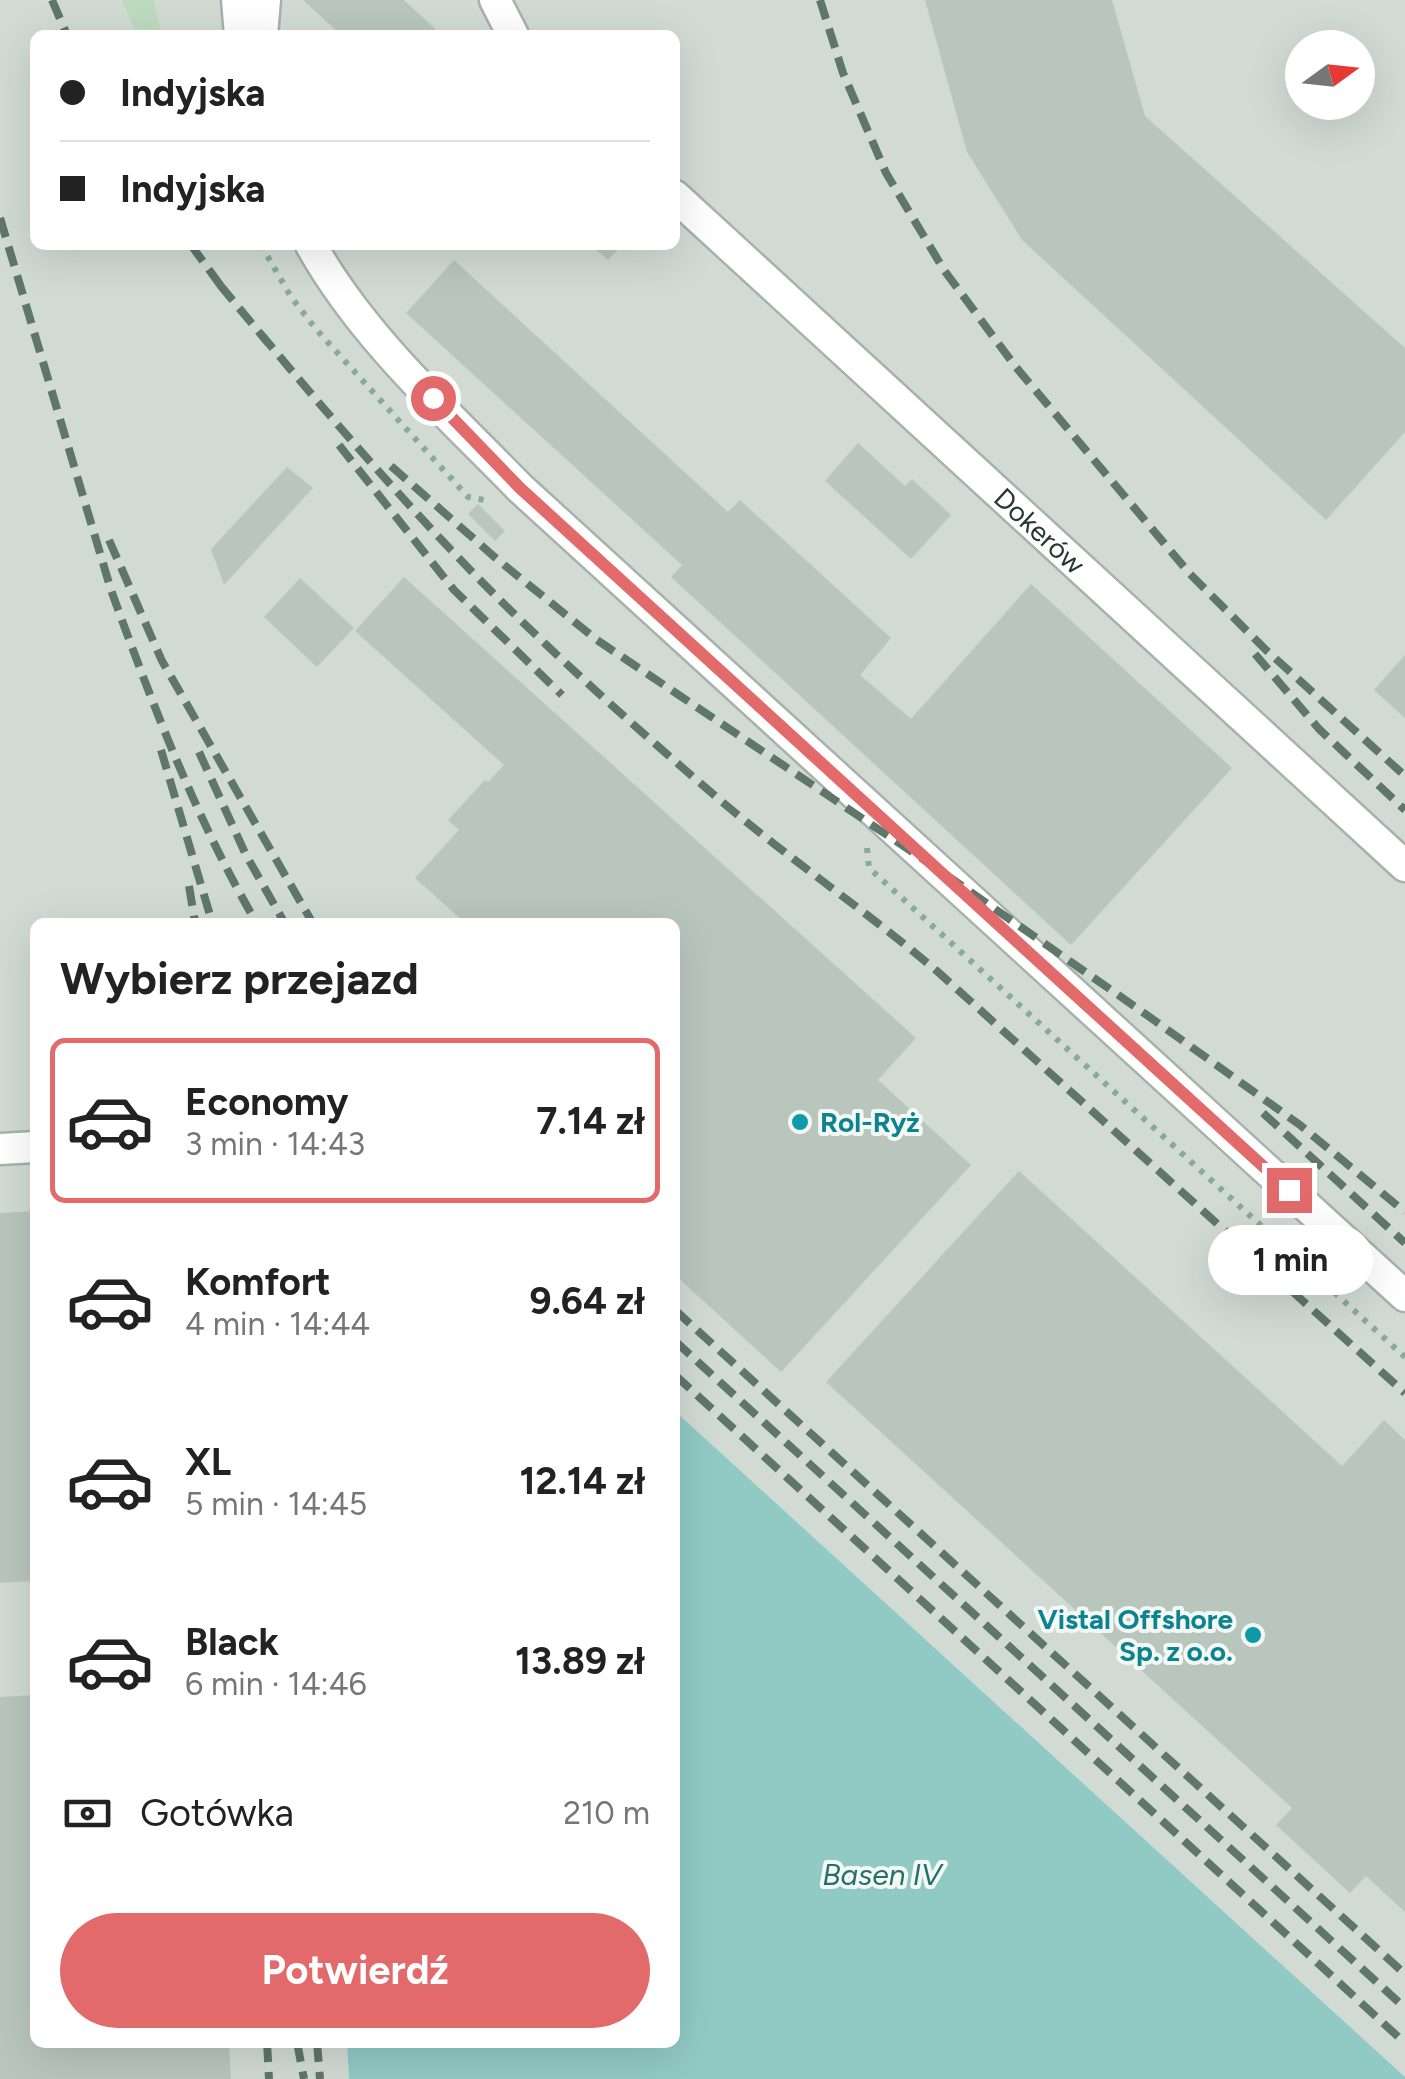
<!DOCTYPE html>
<html lang="pl">
<meta charset="utf-8">
<style>
:root{--surface:#fff;--page:#f2f2f2;--text:#222;--muted:#767676;--line:#e0e0e0;--accent:#e26a6a}
body{margin:0;font-family:Figtree,sans-serif;background:var(--page);color:var(--text);height:100vh;display:flex;flex-direction:column;font-size:38px;white-space:nowrap}
*{box-sizing:border-box;margin:0}
p{font-size:32px;color:var(--muted)}
.icon{flex:none;width:55px;height:55px;fill:none;stroke:currentColor;stroke-width:2;stroke-linecap:round;stroke-linejoin:round}
.map{position:relative;flex:1;overflow:hidden}
.sheet{position:absolute;left:30px;top:918px;width:650px;height:1130px;display:flex;flex-direction:column;background:var(--surface);border-radius:15px;box-shadow:0 10px 40px #0002}
.sheet>*{flex:none}
.top-card{position:absolute;left:30px;top:30px;width:650px;height:220px;border-radius:15px;box-shadow:0 10px 40px #0002;display:grid;align-content:center;height:220px;padding:0 30px;background:var(--surface)}
.needle{width:65px;rotate:75deg}
.controls{position:absolute;left:1285px;top:30px;display:grid;gap:20px}
.controls a{display:grid;place-items:center;width:90px;height:90px;border-radius:50%;background:var(--surface);box-shadow:0 10px 40px #0002;font-size:50px}
.end{position:absolute;width:45px;height:45px;margin:-22px;border:12px solid #e26a6a;background:#fff;box-shadow:0 0 0 5px #fff}
.from{border-radius:50%}
.bubble{position:absolute;height:70px;border-radius:35px;background:var(--surface);box-shadow:0 10px 40px #0002;font-size:32px;font-weight:700;line-height:70px;text-align:center}
.top-card b{display:flex;align-items:center;gap:35px;height:95px;font-size:38px}
.top-card b+b{border-top:2px solid var(--line)}
.top-card i{width:25px;height:25px;background:var(--text)}
ul{padding:0;list-style:none}
li{display:flex;align-items:center;gap:30px;height:165px;margin:0 20px 15px;padding:0 10px;border:5px solid transparent;border-radius:15px}
li div{flex:1}
li b{display:block;font-size:38px}
li em{font-style:normal;font-weight:700}
li.selected{border-color:var(--accent)}
li>.icon{width:90px;height:90px;stroke-width:1.5}
h2{padding:0 30px;font-size:45px;line-height:120px}
.pay{display:flex;align-items:center;gap:25px;height:110px;padding:0 30px;font-size:38px}
.pay p{margin-inline-start:auto}
.action{display:flex;gap:20px;margin-top:auto;padding:20px 30px}
.action a{flex:1;height:115px;border-radius:60px;background:var(--accent);color:#fff;font-size:40px;font-weight:700;line-height:115px;text-align:center}
.map>svg:first-child{display:block}
.built{fill:#d1dbd4;fill-rule:evenodd}
.green{fill:#bedabf}
.water{fill:#91cac5}
.building{fill:#b9c6be}
.lines{fill:none;stroke-linecap:round;stroke-linejoin:round}
.minor-casing{stroke:#a6b2ab;stroke-width:35}
.path{stroke:#87ab97;stroke-width:6;stroke-dasharray:5 8;stroke-linecap:butt}
.minor{stroke:#fff;stroke-width:30}
.rail{stroke:#5f766a;stroke-width:8;stroke-dasharray:20 10;stroke-linecap:butt}
.route{stroke:#e26a6a;stroke-width:12}
.culture-dot{fill:#0f9aa8;stroke:#f3f8f4;stroke-width:4}
.labels{text-anchor:middle;stroke-width:8;stroke-linejoin:round;paint-order:stroke}
.street-label{font-size:28px;fill:#253a2f;stroke:#f3f8f4}
.culture-label{font-size:28px;font-weight:bold;fill:#0d838f;stroke:#f3f8f4;text-anchor:start}
.water-label{font-size:30px;font-style:italic;fill:#25706a;stroke:#f3f8f4}
</style>
<div class="map">
<svg width="1405" height="2079" viewBox="0 0 1405 2079">
<rect width="100%" height="100%" fill="#e3ebe5"/>
<path class="built" d="M0,0h1405v2077l-730,-666v-489h-640v1120l312,1 2,36h-349zM35,35h640v210h-640zM1302,48h56v54h-56z"/>
<path class="green" d="M122,0h32l7,35h-24z"/>
<path class="water" d="M675,1411l730,666v2h-1056l-2,-36 328,-1z"/>
<path class="building" d="M303,0h101l38,35h-101z
M925,0h187l33,116 260,232v84l-79,88 -304,-280 -55,-88z
M591,245h31l-14,15z
M454,260l274,252 12,-12 151,138 -31,37 51,44 120,-135 201,184 -161,177 -400,-368 11,-12 -276,-252z
M858,443l47,43 7,-7 39,36 -40,44 -86,-78z
M287,467l26,21 -89,97 -13,-36z
M478,504l27,27 -10,10 -27,-27z
M404,577l512,461 -38,42 93,85 -190,207 -106,-97v-353h-211l-49,-44 44,-48 -11,-10 37,-40 3,2 16,-17 -149,-134z
M300,578l54,50 -37,39 -53,-50z
M1405,655v63l-31,-28z
M1019,1171l323,295 42,-46 21,20v472l-39,-36 -16,17 -74,-68 16,-17 -466,-426z
M35,1211v370l-35,2v-370z
M35,1695v347h194l2,37h-231v-382z"/>
<g class="lines">
<defs>
<g id="minor">
<path d="M237,0l3,35"/>
<path d="M495,0l18,35"/>
<path d="M262,35l3,-35"/>
<path id="s1" d="M675,196l730,670"/>
<path d="M311,245c51,92 136,168 209,243l885,808"/>
<path d="M0,1149l35,-2"/>
</g>
</defs>
<use href="#minor" class="minor-casing"/>
<path class="path" d="M261,245l30,52 24,31 153,169 16,3
M867,848l2,20 536,489"/>
<use href="#minor" class="minor"/>
<path class="rail" d="M52,0l15,35
M820,0l23,73 43,100 58,97 71,96 175,208 76,76 139,126
M0,218l111,372c41,113 85,229 145,332
M191,245l35,48
M220,285l48,58
M260,333c70,84 141,166 217,244 73,74 150,143 229,211 74,65 157,120 232,184l467,421
M339,445l115,145 108,105
M391,466l107,94 99,80 345,232 202,141 156,112 105,87
M109,540l53,121 150,261
M1255,654l64,75 86,81
M161,750l51,172
M199,752l47,103 38,67
M189,886l6,36
M1263,1113l142,130
M675,1310l730,664
M675,1341l730,667
M675,1375l730,668
M267,2042l2,37
M297,2042l7,37
M317,2042l3,37"/>
</g>
<g class="lines">
<path class="route" d="M433,398l87,90 769,702"/>
</g>
<g class="culture-dot">
<circle cx="800" cy="1122" r="10"/>
<circle cx="1253" cy="1635" r="10"/>
</g>
<g class="labels">
<g class="street-label">
<text dy="10" stroke="none"><textPath href="#s1" startOffset="495">Dokerów</textPath></text>
</g>
<g class="culture-label">
<text x="820" y="1132">Rol-Ryż</text>
<text x="1233" y="1629" text-anchor="end">Vistal Offshore<tspan x="1233" dy="32">Sp. z o.o.</tspan></text>
</g>
<g class="water-label">
<text x="882" y="1885">Basen IV</text>
</g>
</g>
</svg>
<div class="controls">
<a><svg class="needle" viewBox="-14 -14 28 28"><path d="M0-13l5 13h-10z" fill="#e53935"/><path d="M0 13l5-13h-10z" fill="#767676"/></svg></a>
</div>
<i class="end from" style="left:433px;top:398px"></i>
<i class="end" style="left:1289px;top:1190px"></i>
<div class="bubble" style="left:1208px;top:1225px;width:165px">1 min</div>
<div class="top-card">
<b><i class="from"></i>Indyjska</b>
<b><i></i>Indyjska</b>
</div>
<section class="sheet">
<h2>Wybierz przejazd</h2>
<ul>
<li class="selected"><svg class="icon" aria-label="car" viewBox="0 0 24 24"><path d="M5 17H2v-5l4-1 3-4h7l3 4 3 1v5h-3M9 17h6M6 11h13"/><circle cx="7" cy="17" r="2"/><circle cx="17" cy="17" r="2"/></svg><div><b>Economy</b><p>3 min · 14:43</p></div><em>7.14 zł</em></li>
<li><svg class="icon" aria-label="car" viewBox="0 0 24 24"><path d="M5 17H2v-5l4-1 3-4h7l3 4 3 1v5h-3M9 17h6M6 11h13"/><circle cx="7" cy="17" r="2"/><circle cx="17" cy="17" r="2"/></svg><div><b>Komfort</b><p>4 min · 14:44</p></div><em>9.64 zł</em></li>
<li><svg class="icon" aria-label="car" viewBox="0 0 24 24"><path d="M5 17H2v-5l4-1 3-4h7l3 4 3 1v5h-3M9 17h6M6 11h13"/><circle cx="7" cy="17" r="2"/><circle cx="17" cy="17" r="2"/></svg><div><b>XL</b><p>5 min · 14:45</p></div><em>12.14 zł</em></li>
<li><svg class="icon" aria-label="car" viewBox="0 0 24 24"><path d="M5 17H2v-5l4-1 3-4h7l3 4 3 1v5h-3M9 17h6M6 11h13"/><circle cx="7" cy="17" r="2"/><circle cx="17" cy="17" r="2"/></svg><div><b>Black</b><p>6 min · 14:46</p></div><em>13.89 zł</em></li>
</ul>
<div class="pay"><svg class="icon" aria-label="cash" viewBox="0 0 24 24"><path d="M3 7h18v10H3z"/><circle cx="12" cy="12" r="2"/></svg>Gotówka<p>210 m</p></div>
<div class="action"><a>Potwierdź</a></div>
</section>
</div>
